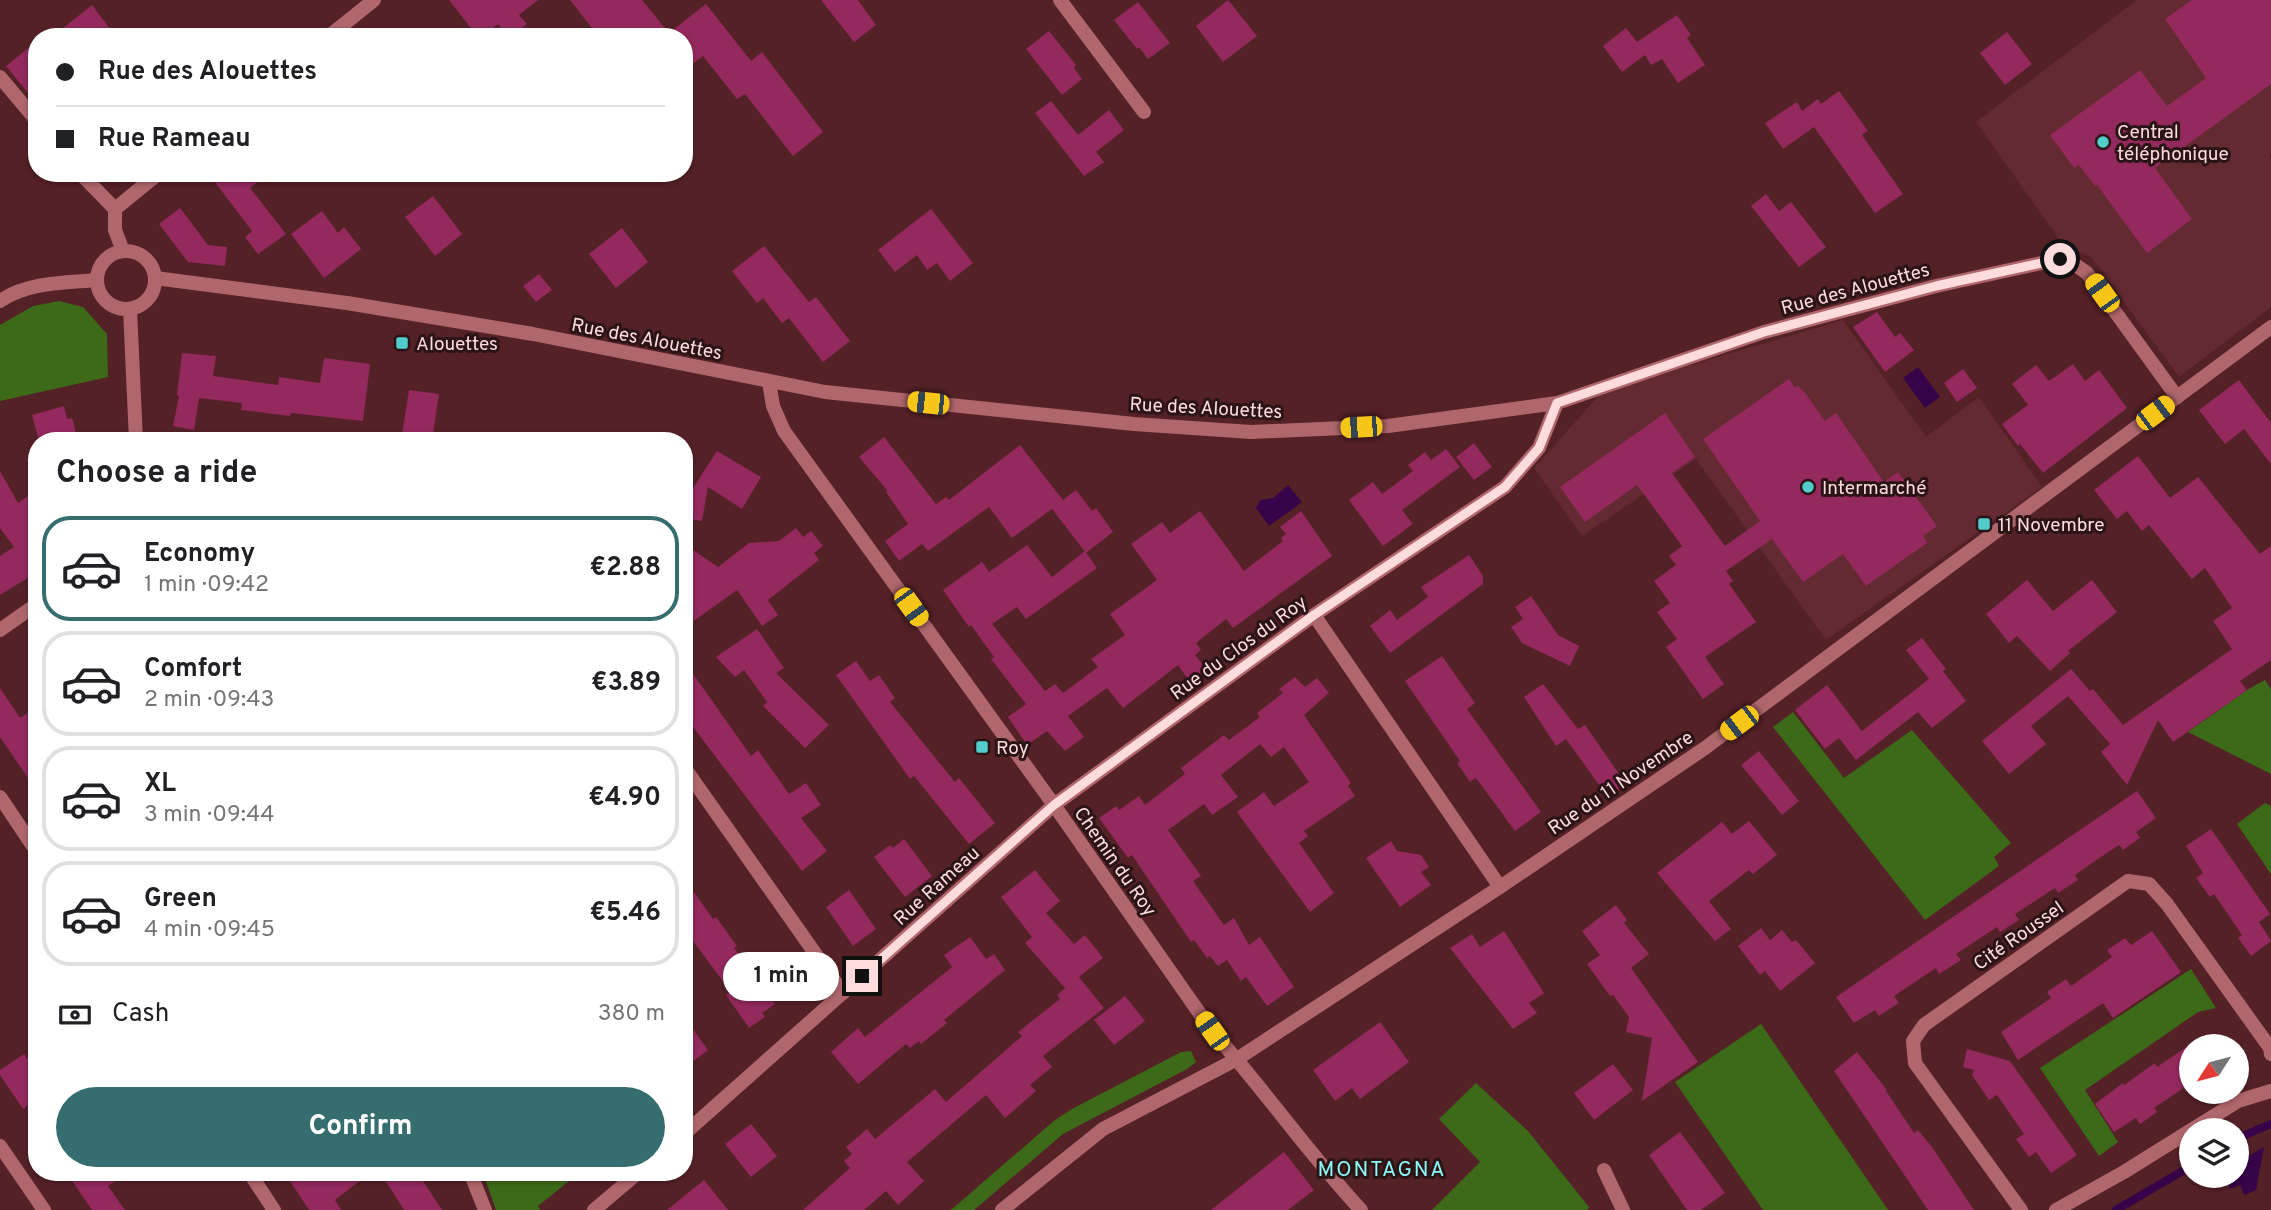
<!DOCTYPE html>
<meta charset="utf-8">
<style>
:root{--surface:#fff;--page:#f6f6f6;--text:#202124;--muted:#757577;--line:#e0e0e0;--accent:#366e70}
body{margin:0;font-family:Overpass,sans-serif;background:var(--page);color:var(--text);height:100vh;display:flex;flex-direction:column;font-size:26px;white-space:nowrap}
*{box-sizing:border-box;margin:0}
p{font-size:23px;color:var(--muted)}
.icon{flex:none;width:38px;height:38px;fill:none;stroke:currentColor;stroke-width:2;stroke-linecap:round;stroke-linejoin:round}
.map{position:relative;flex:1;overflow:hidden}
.details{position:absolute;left:28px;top:432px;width:665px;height:749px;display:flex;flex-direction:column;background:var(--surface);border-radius:28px;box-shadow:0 2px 5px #0004}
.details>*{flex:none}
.top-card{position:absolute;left:28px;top:28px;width:665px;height:154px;border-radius:28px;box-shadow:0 2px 5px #0004;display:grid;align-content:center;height:154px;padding:0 28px;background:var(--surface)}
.needle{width:46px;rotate:234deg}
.controls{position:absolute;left:2179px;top:1034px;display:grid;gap:14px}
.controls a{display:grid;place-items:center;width:70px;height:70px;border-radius:50%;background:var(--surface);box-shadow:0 2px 5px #0004;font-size:35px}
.end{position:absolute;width:32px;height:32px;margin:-16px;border:9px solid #fedbdd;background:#111;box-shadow:0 0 0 4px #111}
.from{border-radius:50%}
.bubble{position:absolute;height:49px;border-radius:24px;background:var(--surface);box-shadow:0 2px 5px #0004;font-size:23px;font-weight:700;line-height:49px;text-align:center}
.car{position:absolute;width:21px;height:42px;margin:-21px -10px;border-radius:9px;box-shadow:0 0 5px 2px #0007;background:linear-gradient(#f5c518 24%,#345 0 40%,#f5c518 0 76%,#345 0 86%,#f5c518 0)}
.top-card b{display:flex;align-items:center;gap:24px;height:66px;font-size:26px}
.top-card b+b{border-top:2px solid var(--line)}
.top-card i{width:18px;height:18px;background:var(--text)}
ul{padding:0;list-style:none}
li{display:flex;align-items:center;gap:21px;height:105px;margin:0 14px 10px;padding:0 14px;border:4px solid var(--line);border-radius:28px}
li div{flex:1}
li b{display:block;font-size:26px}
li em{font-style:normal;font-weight:700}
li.selected{border-color:var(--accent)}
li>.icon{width:63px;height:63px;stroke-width:1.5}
h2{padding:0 28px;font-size:32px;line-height:84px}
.pay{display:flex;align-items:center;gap:18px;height:77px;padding:0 28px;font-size:26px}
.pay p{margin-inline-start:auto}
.cta{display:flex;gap:14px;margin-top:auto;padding:14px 28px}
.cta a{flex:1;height:80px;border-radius:42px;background:var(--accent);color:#fff;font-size:28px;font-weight:700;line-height:80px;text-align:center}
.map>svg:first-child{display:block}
.built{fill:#642a31}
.green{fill:#3c6a19}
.water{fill:#370449}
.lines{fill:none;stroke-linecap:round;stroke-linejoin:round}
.stream{stroke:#370449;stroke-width:8}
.building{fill:#93295d}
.minor{stroke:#af666c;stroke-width:14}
.tertiary{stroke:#af666c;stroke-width:14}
.route{stroke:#fedbdd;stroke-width:9}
.poi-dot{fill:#52cdcc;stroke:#2b1416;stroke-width:2.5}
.labels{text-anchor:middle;stroke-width:6;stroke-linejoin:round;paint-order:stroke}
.poi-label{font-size:19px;fill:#fedbdd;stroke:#2b1416;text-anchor:start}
.street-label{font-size:19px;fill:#fedbdd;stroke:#2b1416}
.neighbourhood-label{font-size:21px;letter-spacing:2px;fill:#8df9f8;stroke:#2b1416}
</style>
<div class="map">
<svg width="2271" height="1210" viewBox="0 0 2271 1210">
<rect width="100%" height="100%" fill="#542127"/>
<path class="built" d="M2137,0h134v153l-2,2 2,3v149l-92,70 -88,-120 -27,-11 -88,-124z
M1843,320l83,117 53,-40 63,90 -216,153 -130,-181 -114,77 -48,-68 69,-77z"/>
<path class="green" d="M59,301l24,6 24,27 1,43 -108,24v-76l33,-19z
M2265,680l6,9v85l-83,-42 59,-42z
M1793,712l51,66 68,-48 99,113 -17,14 5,9 -74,54 -152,-193z
M2265,803l6,3v68l-34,-50z
M2191,969l25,39 -18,4 -113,78 33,52 -19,14 -59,-88z
M1761,1024l127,186h-125l-88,-128z
M1191,1051l5,11 -9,7 -124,65 -89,76h-23l104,-90 17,-11 109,-57z
M1476,1083l52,48 61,76 -1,3h-156l48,-48 -41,-43z
M483,1173v-1l96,1 -41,33 2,4h-44z"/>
<path class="water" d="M1918,367l22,30 -15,11 -22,-30z
M1288,485l14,17 -33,24 -13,-18 4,-8 13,-2z
M2264,1147l-8,43 -12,5 -4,-10 -10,4 -6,-13h12l1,-13z"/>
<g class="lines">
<path class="stream" d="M2236,1139l35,-15
M2116,1210l75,-44"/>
</g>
<path class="building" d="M449,0h89l-19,15 8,9 -16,13h-4l-9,-13 -16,13h-4z
M570,0h72l27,33 37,-29 45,57 11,-9 61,80 -30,24 -48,-62 -8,5 -34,-43 -19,14v-33h-85z
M821,0h37l18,25 -22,17z
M1228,0l29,36 -34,26 -27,-36z
M2192,0h79v84l-116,84 37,51 -45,34 -50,-68 -2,1 -16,-21 -5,3 -24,-33 90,-65 27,36 39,-28 -41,-59z
M1138,2l32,41 -22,16 -9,-12 -2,2 -23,-29z
M92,5l24,32h-64z
M1677,15l14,20 -4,3 18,27 -27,18 -16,-24 -11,6 -6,-10 -23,17 -19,-26 23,-18 11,14z
M1049,31l27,34 -2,3 8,11 -20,16 -36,-46z
M2007,32l25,32 -27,21 -25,-32z
M37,41v63l-31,-38z
M1839,91l29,40 -6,4 41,59 -28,19 -61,-86 -31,22 -18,-26 32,-21 5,9 16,-12 3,5z
M1051,101l27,34 31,-25 15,20 -28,22 8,10 -20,14 -49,-63z
M208,173h61l-19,15 36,46 -28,20 -13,-17 7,-6z
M1766,194l13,17 12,-9 35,45 -27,20 -48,-61z
M433,196l29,38 -27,22 -30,-39z
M180,208l28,37 19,2 -2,19 -37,-4 -29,-38z
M931,209l42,54 -23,18 -13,-18 -10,7 -10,-15 -22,17 -17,-22z
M322,211l16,22 6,-6 17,22 -37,29 -33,-44z
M622,228l26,34 -32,26 -27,-34z
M764,246l45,56 7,-5 34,44 -27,21 -34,-44 -7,5 -19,-25 -6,5 -25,-32z
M539,274l13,16 -16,12 -13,-16z
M1877,312l18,25 5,-4 14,17 -29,22 -32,-45z
M182,353l34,3 -3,20 65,9 1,-8 41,6 4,-25 46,6 -7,57 -72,-8 -1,3 -49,-6 1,-7 -43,-5 -5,32 -21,-4 6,-30 -2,-1z
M2073,364l12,17 14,-11 28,38 -84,65 -23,-29 -2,2 -16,-22 26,-19 -16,-21 24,-19 13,16z
M1963,369l14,19 -20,14 -13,-19z
M1789,379l6,9 3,-2 8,8 19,27 11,-8 48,69 14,-10 39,54 -14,10 4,7 -61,43 -23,-32 -40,28 -31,-43 -46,32 7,10 -4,3 27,38 -51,35 19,27 -21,15 -37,-52 11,-8 -20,-27 13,-9 -16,-22 22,-16 -7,-9 13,-10 -45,-61 -52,37 -25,-35 105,-74 30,44 -23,16 53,73 35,-25 -57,-82z
M2239,380l32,43v41l-27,-35 -19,15 -26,-34z
M409,390l30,4 -7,47h-31z
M64,406l3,13 5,-1 6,23h-39l-7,-26z
M884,437l52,67 10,-7 3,3 71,-55 43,55 13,-10 16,21 4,-3 17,24 -27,21 -34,-44 -40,29 -23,-31 -61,44 -6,-7 -23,17 -14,-20 23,-17 -22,-32 1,-2 -28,-33z
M1474,443l18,24 -18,13 -18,-23z
M1446,449l14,18 -58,43 11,14 -30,22 -34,-46 24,-18 9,12 31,-23 -5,-6 17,-13 6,8z
M717,451l44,26 -19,32 -34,-22 -6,34 -18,-3v-16z
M2138,456l32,42 28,-21 62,77 11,-8v114l-31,21 7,9 -74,52 -15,-22 -31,65 -26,-33 9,-8 -42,-48 -37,30 15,18 -37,30 -27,-33 89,-72 19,22 3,-2 30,36 109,-76 -19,-28 19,-13 -27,-40 -13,11 -43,-54 -7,6 -15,-20 -10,8 -23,-29z
M0,471l18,32 19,-13v88l-3,-4 -34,21v-39l14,-9 -14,-19z
M1200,511l44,60 39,-30 -2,-3 5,-4 -6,-7 21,-16 31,45 -99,72 -7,-9 -30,24 5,7 -6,5 12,15 -17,12 -12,-17 -55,43 -16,-20 -39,28 16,21 -19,14 -18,-20 -20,14 -19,-28 18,-13 -35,-45 3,-2 -23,-32 -2,2 -26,-37 39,-28 7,10 38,-27 25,32 33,-26 12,17 -71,51 -9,-12 -25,17 53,67 10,-7 8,9 35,-26 -7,-8 34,-24 -15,-21 47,-34 -26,-36 31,-22 8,11z
M796,528l7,9 8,-6 12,15 -9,7 5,7 -51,40 10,15 -16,11 -25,-36 -53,38v-84l34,23 31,-24 30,-2z
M1469,555l14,21v8l-93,69 -20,-27 20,-16 7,10 31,-23 -7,-10z
M2027,580l26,31 39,-31 25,32 -49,39 2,2 -20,18 -33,-35 -8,7 -23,-29z
M1531,596l27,39 21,11 -9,20 -48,-23 -11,-16 12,-8 -8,-12z
M757,629l27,39 -8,5 53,52 -24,23 -42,-42 4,-4 -23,-32 -9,7 -19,-20z
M1922,638l24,31 -3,2 23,30 -34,27 -14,-16 -62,48 -17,-22 -14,11 -30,-39 32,-25 35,46 67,-52 -23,-29z
M1442,656l33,47 -8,6 74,103 -26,19 -39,-53 -6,4 -13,-19 3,-2 -55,-80z
M684,661l67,95 7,-6 31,44 17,-11 15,22 -20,13 26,33 -25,20 -118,-156z
M856,661l14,20 9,-6 16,23 -5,4 65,80 4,-4 36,45 -26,21 -55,-68 -4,3 -74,-104z
M1295,677l10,10 12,-9 12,15 -25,22 47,68 -3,3 7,10 -51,35 4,5 -9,7 35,50 -24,19 -73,-100 27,-20 10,14 35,-24 -25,-35 -13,10 -11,-13 -39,31 17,22 -26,18 -8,-11 -36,26 33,46 -8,5 31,44 10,-7 15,27 11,-8 34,50 -27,19 -21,-29 -5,4 -14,-21 -9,6 -8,-10 -3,2 -13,-18 -3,2 -59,-87 -4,3 -29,-40 17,-12 3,4 20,-14 6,9 40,-31 -4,-6 43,-33 5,5 31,-23 -3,-4 26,-20 -4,-4z
M1543,684l35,45 7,-4 41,59 -19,12 -41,-57 -10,7 -32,-49z
M0,688l20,30 17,-11v84l-37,-54z
M1759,751l40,50 -17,14 -41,-50z
M2137,791l19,27 -20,14 4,6 -17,12 -4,-5 -24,16 -20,14 3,5 -20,13 -3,-5 -40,26 4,6 -19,12 -3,-5 -41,27 5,6 -22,14 -3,-6 -42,28 5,7 -11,7 -9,6 -4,-6 -21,13 -18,-26z
M1749,821l28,34 -24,19 -4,-4 -40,31 22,28 -16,12 -58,-68 65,-51 10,12z
M2211,829l59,85 -11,8 12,19 -20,15 -13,-18 4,-3 -28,-41 -4,3 -14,-19 7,-5 -17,-27z
M904,839l28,37 -27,21 -31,-40 16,-12 3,3z
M1391,841l6,10 24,4 8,12 -8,5 10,13 -31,22 -34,-49z
M1035,870l25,31 -14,12 28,31 11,-9 18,23 -24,19 25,31 -61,48 9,11 -22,18 6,6 -31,27 -19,-23 -79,67 17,19 -26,24 -12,-14 -22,19h-61l47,-42 -6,-7 8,-7 -6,-7 21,-18 8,10 60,-50 11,13 76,-66 -4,-4 42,-33 -3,-4 13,-11 -5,4 -40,-45 7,-6 -31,-40z
M684,878l29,41 3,-2 21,29 -3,2 41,56 -13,9 3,4 -16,11 -23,-33 5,-3 -47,-63z
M849,890l27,39 -23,17 -27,-39z
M1616,905l11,15 -3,3 25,31 -18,14 67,94 -56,39 10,-63 -26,-6 3,-15 -16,-22 -3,1 -23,-32 13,-9 -18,-24z
M1761,928l9,12 12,-10 10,12 4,-2 19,23 -35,28 -15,-20 -5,4 -22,-29z
M1504,931l40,62 -15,10 8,10 -24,16 -63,-81 22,-14 8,13z
M2152,931l29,41 -68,46 -10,-15 -85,57 -17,-28 50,-34 -4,-6 19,-13 5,7 41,-29 -5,-7 18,-12 6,7z
M970,937l16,22 8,-5 11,16 -61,50 3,3 -26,21 -2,-3 -9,7 -4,-4 -48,40 -27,-32 27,-24 7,9 87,-70 -8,-12z
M1125,996l20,25 -31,24 -20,-25z
M684,1017l24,33 -24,18z
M1380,1022l29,40 -49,37 -8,-11 -17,13 -22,-31z
M2191,1044v39l-37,25 3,4 -17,12 -4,-6 -22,14 -19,-28 28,-21 1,2 31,-22 2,4z
M1967,1049l43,12 67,94 -26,18 -15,-21 -7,5 -13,-18 8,-5 -27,-39 -8,5 -17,-25 2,-5 -11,-3z
M1857,1052l30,38 -1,1 28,42 4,-3 14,17 42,63h-46l-94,-139z
M24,1054l13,18v27l-14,10 -23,-34v-5z
M1613,1064l20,26 -39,30 -20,-27z
M751,1124l26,32 -26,21 -26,-33z
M1680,1132l45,61 -24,17h-14l-38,-55z
M1284,1152l30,38 -26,20h-77z
M66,1172h63l-21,14 17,24h-33z
M284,1172h87l-36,28 6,10h-32z
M380,1172h32l6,8 3,-2 21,32h-38z
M704,1180l24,30h-61z"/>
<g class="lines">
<path class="minor" d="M1060,0l84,112
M328,37l46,-37
M0,77l37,44
M80,173l35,36
M123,251l-8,-21v-21l44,-36
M97 280a29 29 0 1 1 58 0a29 29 0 1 1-58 0Z
M155,278l192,25 186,31 292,58 309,32 117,8 137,-6 169,-23 207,-71 172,-46 124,-27 14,5 13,9 90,124
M0,301c28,-19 64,-18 97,-21
M130,309l6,132
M769,382l4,24 11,25 270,374 158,226c52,58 96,122 149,179
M1314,615l186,272
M0,630l37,-26
M684,767l159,226
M0,797l37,55
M684,1134l370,-329 260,-190 191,-128 34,-39 18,-45
M0,1146l44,64
M1604,1170l19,40
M249,1172l25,38
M470,1172l15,38
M594,1210l45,-38
M2021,1210l-106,-147 -2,-22 11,-16 204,-144 21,3 18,20 103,144 1,6
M2056,1210l68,-38 114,-71 33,-10"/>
<path class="tertiary" d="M1002,1210l101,-81 134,-70 263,-172 205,-139 566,-421"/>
</g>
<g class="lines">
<path class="route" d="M862,976l192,-171 260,-190 191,-128 34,-39 18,-45 207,-71 172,-46 124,-27"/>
</g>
<g class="poi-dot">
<circle cx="2103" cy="142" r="7"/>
<rect x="395" y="336" width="14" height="14" rx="3.5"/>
<circle cx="1808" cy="487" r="7"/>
<rect x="1977" y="517" width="14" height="14" rx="3.5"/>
<rect x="975" y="740" width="14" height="14" rx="3.5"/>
</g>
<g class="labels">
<g class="poi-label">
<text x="2117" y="138">Central<tspan x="2117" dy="22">téléphonique</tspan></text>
<text x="416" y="350">Alouettes</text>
<text x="1822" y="494">Intermarché</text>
<text x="1998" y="531">11 Novembre</text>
<text x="996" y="754">Roy</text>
</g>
<g class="street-label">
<text transform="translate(1855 288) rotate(-15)" y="7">Rue des Alouettes</text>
<text transform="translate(647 338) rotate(11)" y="7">Rue des Alouettes</text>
<text transform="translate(1206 407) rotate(3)" y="7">Rue des Alouettes</text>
<text transform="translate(1238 647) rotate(-36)" y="7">Rue du Clos du Roy</text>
<text transform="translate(1620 782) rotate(-34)" y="7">Rue du 11 Novembre</text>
<text transform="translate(1116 861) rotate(55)" y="7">Chemin du Roy</text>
<text transform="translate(936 885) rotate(-42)" y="7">Rue Rameau</text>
<text transform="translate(2018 935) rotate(-35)" y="7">Cité Roussel</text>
</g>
<g class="neighbourhood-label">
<text x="1382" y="1176">MONTAGNA</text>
</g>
</g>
</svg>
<div class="controls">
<a><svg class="needle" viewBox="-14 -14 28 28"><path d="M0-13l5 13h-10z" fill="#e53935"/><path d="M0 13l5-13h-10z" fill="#757577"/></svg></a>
<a><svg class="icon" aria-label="layers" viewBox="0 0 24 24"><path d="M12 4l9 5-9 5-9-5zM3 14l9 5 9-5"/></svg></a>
</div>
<i class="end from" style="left:2060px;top:259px"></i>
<i class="end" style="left:862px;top:976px"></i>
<div class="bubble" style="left:723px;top:952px;width:116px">1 min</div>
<i class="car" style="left:2102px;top:293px;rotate:324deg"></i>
<i class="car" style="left:928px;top:403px;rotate:276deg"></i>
<i class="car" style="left:2155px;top:413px;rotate:53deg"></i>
<i class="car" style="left:1361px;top:427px;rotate:267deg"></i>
<i class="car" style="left:911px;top:607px;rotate:144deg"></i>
<i class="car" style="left:1739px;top:723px;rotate:233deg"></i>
<i class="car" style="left:1212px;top:1031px;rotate:325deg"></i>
<div class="top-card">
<b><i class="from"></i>Rue des Alouettes</b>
<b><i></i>Rue Rameau</b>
</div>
<section class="details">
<h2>Choose a ride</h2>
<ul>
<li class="selected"><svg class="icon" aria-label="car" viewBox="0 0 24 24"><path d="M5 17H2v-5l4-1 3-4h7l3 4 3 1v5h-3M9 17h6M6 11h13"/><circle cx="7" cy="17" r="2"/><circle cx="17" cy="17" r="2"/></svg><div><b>Economy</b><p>1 min · 09:42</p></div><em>€2.88</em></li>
<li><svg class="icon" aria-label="car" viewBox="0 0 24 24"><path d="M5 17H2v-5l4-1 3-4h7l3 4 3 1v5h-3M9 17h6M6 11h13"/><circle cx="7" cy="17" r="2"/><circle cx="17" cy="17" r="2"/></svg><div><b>Comfort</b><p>2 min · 09:43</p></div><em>€3.89</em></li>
<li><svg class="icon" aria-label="car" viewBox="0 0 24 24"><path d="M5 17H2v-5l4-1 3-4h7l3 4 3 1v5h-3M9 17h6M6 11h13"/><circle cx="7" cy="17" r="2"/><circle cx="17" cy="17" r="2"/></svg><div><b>XL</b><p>3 min · 09:44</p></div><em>€4.90</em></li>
<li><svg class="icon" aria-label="car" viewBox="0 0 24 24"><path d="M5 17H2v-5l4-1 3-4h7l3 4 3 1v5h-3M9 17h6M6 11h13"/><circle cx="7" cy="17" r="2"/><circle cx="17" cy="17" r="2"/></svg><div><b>Green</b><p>4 min · 09:45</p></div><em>€5.46</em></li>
</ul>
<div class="pay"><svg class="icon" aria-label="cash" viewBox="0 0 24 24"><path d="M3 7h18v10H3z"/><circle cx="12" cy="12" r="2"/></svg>Cash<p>380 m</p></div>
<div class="cta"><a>Confirm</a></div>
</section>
</div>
